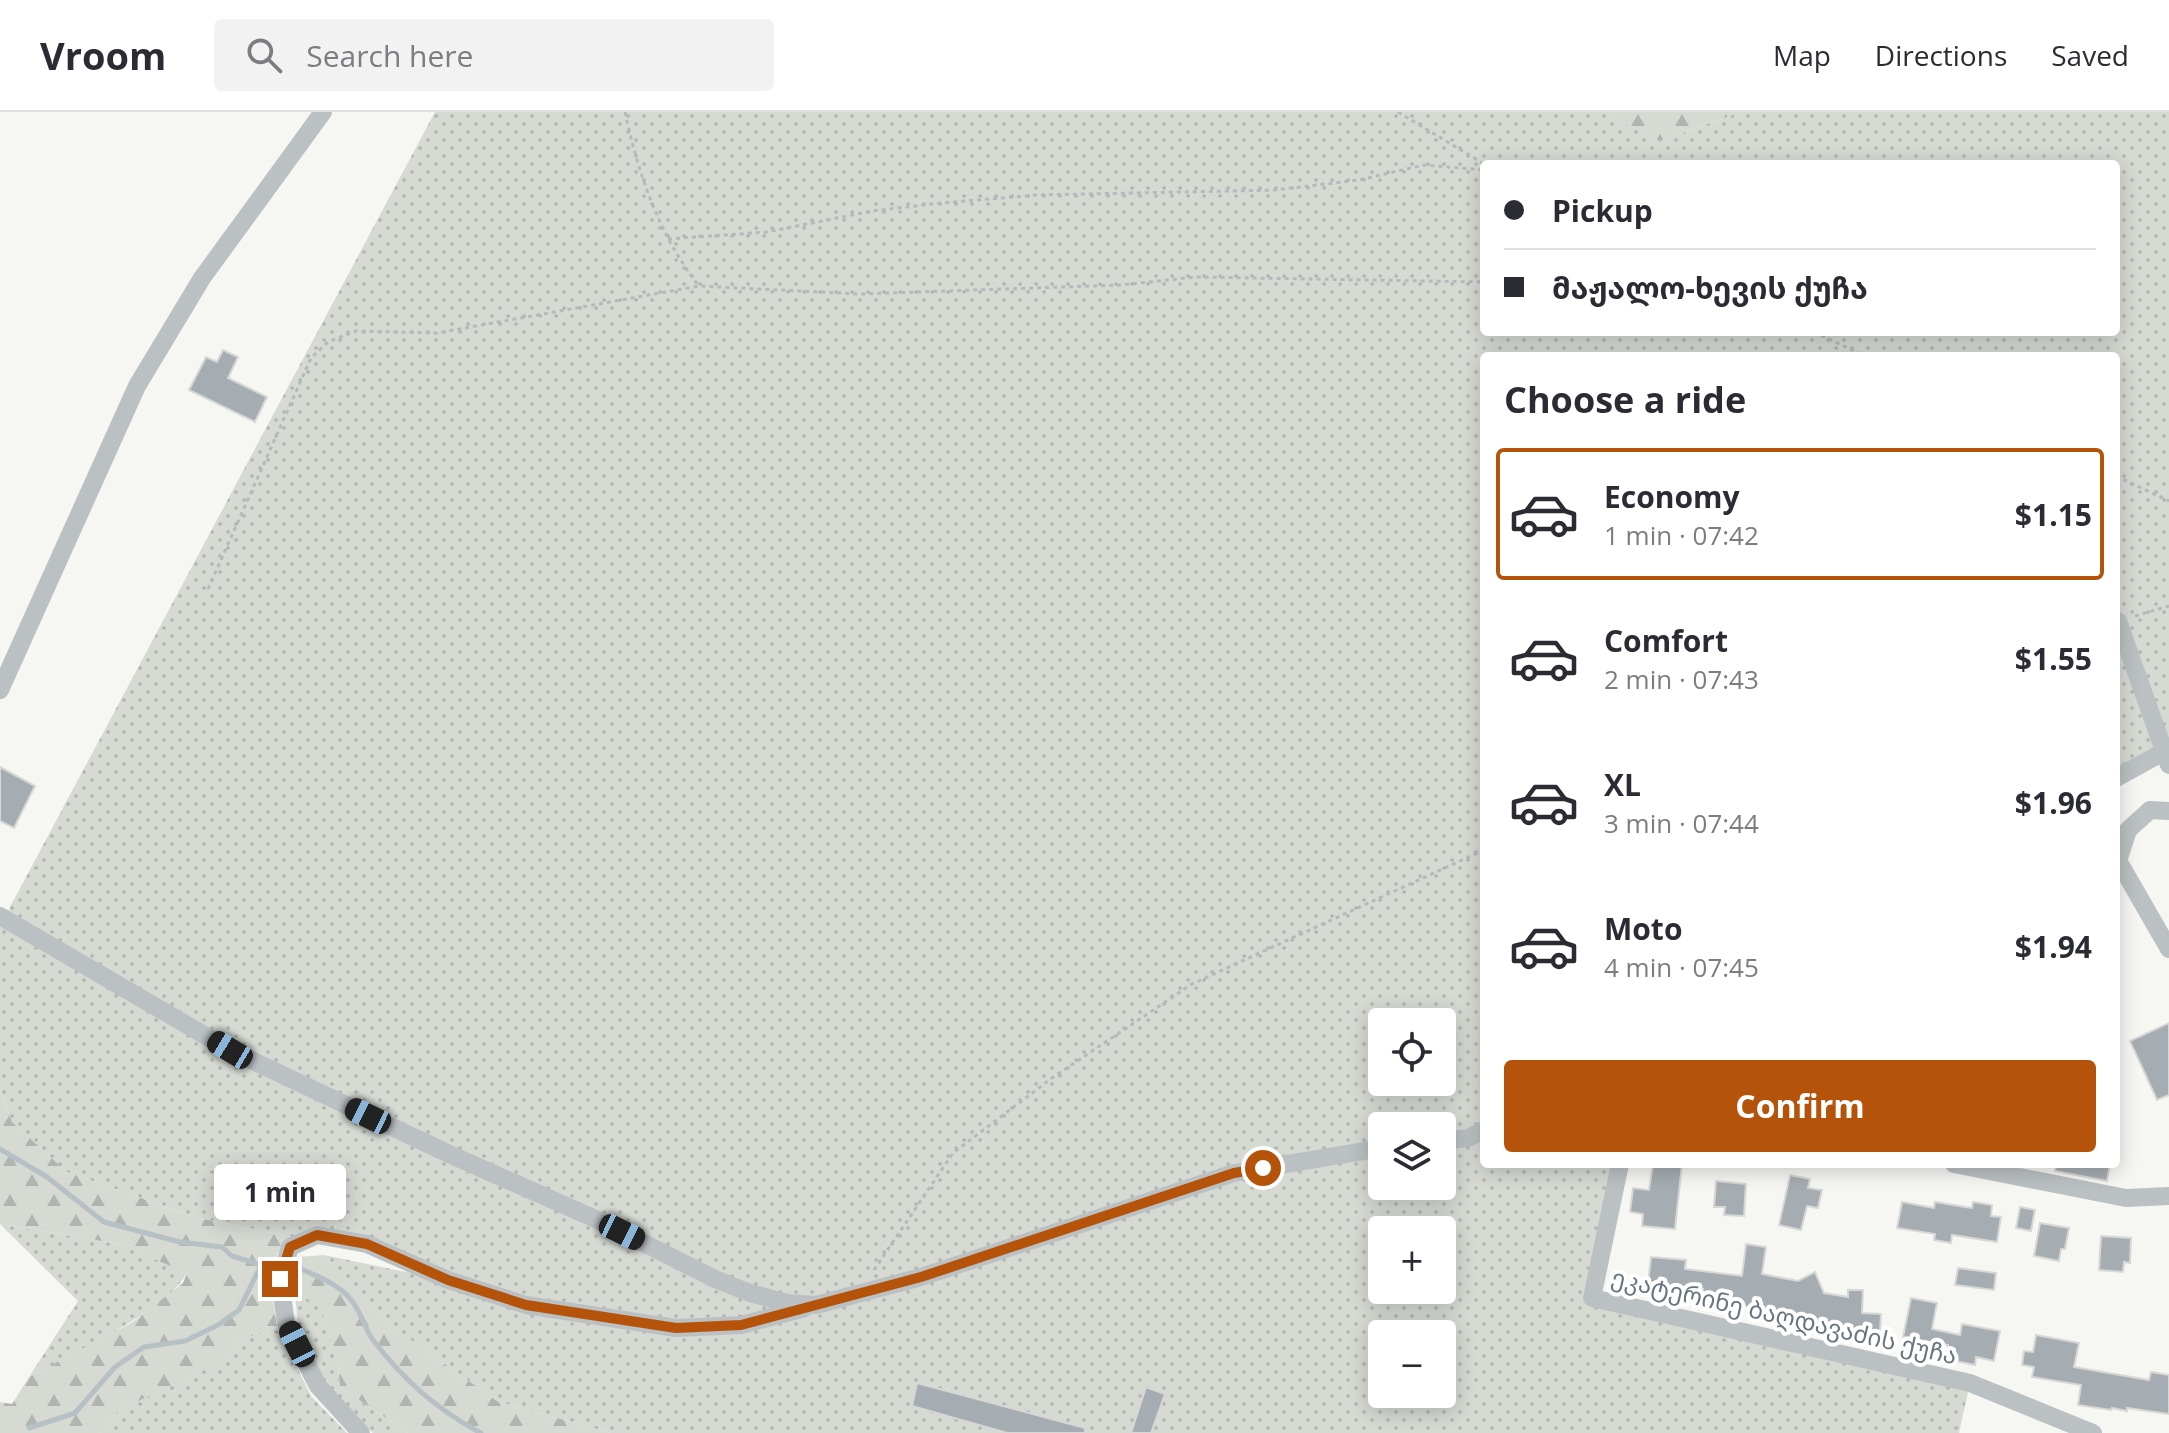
<!DOCTYPE html>
<meta charset="utf-8">
<style>
:root{--surface:#fff;--page:#f2f2f3;--text:#2b2b33;--muted:#7c7c81;--line:#e1e1e2;--accent:#b45309}
body{margin:0;font-family:"Open Sans","Noto Sans Georgian",sans-serif;background:var(--page);color:var(--text);height:100vh;display:flex;flex-direction:column;font-size:30px;white-space:nowrap}
*{box-sizing:border-box;margin:0}
p{font-size:26px;color:var(--muted)}
.icon{flex:none;width:44px;height:44px;fill:none;stroke:currentColor;stroke-width:2;stroke-linecap:round;stroke-linejoin:round}
.map{position:relative;flex:1;overflow:hidden}
.panel{position:absolute;left:1480px;top:240px;width:640px;height:816px;display:flex;flex-direction:column;background:var(--surface);border-radius:8px;box-shadow:0 4px 20px #0003}
.panel>*{flex:none}
.hud{position:absolute;left:1480px;top:48px;width:640px;height:176px;border-radius:8px;box-shadow:0 4px 20px #0003;display:grid;align-content:center;height:176px;padding:0 24px;background:var(--surface)}
.controls{position:absolute;left:1368px;top:896px;display:grid;gap:16px}
.controls a{display:grid;place-items:center;width:88px;height:88px;border-radius:8px;background:var(--surface);box-shadow:0 4px 20px #0003;font-size:40px}
.end{position:absolute;width:36px;height:36px;margin:-18px;border:10px solid #b45309;background:#fff;box-shadow:0 0 0 4px #fff}
.from{border-radius:50%}
.bubble{position:absolute;height:56px;border-radius:8px;background:var(--surface);box-shadow:0 4px 20px #0003;font-size:26px;font-weight:700;line-height:56px;text-align:center}
.car{position:absolute;width:24px;height:48px;margin:-24px -12px;border-radius:10px;box-shadow:0 0 6px 2px #0007;background:linear-gradient(#222 24%,#8ab4d8 0 40%,#222 0 76%,#8ab4d8 0 86%,#222 0)}
.hud b{display:flex;align-items:center;gap:28px;height:76px;font-size:30px}
.hud b+b{border-top:2px solid var(--line)}
.hud i{width:20px;height:20px;background:var(--text)}
ul{padding:0;list-style:none}
li{display:flex;align-items:center;gap:24px;height:132px;margin:0 16px 12px;padding:0 8px;border:4px solid transparent;border-radius:8px}
li div{flex:1}
li b{display:block;font-size:30px}
li em{font-style:normal;font-weight:700}
li.on{border-color:var(--accent)}
li>.icon{width:72px;height:72px;stroke-width:1.5}
h2{padding:0 24px;font-size:36px;line-height:96px}
.primary-button{display:flex;gap:16px;margin-top:auto;padding:16px 24px}
.primary-button a{flex:1;height:92px;border-radius:8px;background:var(--accent);color:#fff;font-size:32px;font-weight:700;line-height:92px;text-align:center}
header{display:flex;align-items:center;gap:48px;box-sizing:border-box;height:112px;padding:0 40px;background:var(--surface);border-bottom:2px solid var(--line)}
header strong{font-size:38px}
nav{display:flex;gap:44px;margin-inline-start:auto;font-size:28px}
.search{width:560px;height:72px;background:var(--page);display:flex;align-items:center;gap:20px;box-sizing:border-box;padding:0 28px;border-radius:8px;color:var(--muted);font-size:30px}
.map>svg:first-child{display:block}
.grass{fill:url(#grass-dots);fill-rule:evenodd}
.forest{fill:url(#forest-firs)}
.lines{fill:none;stroke-linecap:round;stroke-linejoin:round}
.stream{stroke:#b7c1c5;stroke-width:5}
.building{fill:#a6adb2;stroke:#d7d7d6;stroke-width:2}
.path{stroke:#b6b9bc;stroke-width:3;stroke-dasharray:4 4;stroke-linecap:butt}
.minor{stroke:#bbc0c3;stroke-width:18}
.route{stroke:#b45309;stroke-width:10}
.labels{text-anchor:middle;stroke-width:8;stroke-linejoin:round;paint-order:stroke}
.street-label{font-size:24px;fill:#687681;stroke:#fff}
</style>
<header>
<strong>Vroom</strong>
<div class="search"><svg class="icon" aria-label="search" viewBox="0 0 24 24"><circle cx="10" cy="10" r="6"/><path d="M15 15l6 6"/></svg>Search here</div>
<nav><a>Map</a><a>Directions</a><a>Saved</a></nav>
</header>
<div class="map">
<svg width="2169" height="1321" viewBox="0 0 2169 1321">
<defs>
<pattern id="grass-dots" width="8" height="8" patternUnits="userSpaceOnUse" patternTransform="scale(2)"><rect width="8" height="8" fill="#d6dad3"/><path d="M2 2h.1M6 6h.1" fill="none" stroke="#b1b5b1" stroke-width="1.8" stroke-linecap="round"/></pattern>
<pattern id="forest-firs" width="22" height="20" patternUnits="userSpaceOnUse" patternTransform="scale(2)"><rect width="22" height="20" fill="#d6dad3"/><path d="M5 1l3.5 6h-7zM16 11l3.5 6h-7z" fill="#b1b5b1"/></pattern>
</defs>
<rect width="100%" height="100%" fill="#f6f6f3"/>
<path class="grass" d="M435,0h1167l58,29 81,-29h428v637l-53,29v-422h-632v808h134l-26,134 378,85 -11,50h-1348l-114,-32 -99,-70 -74,-76 120,25 -66,-36 -63,-18 -17,12 -100,-20 -131,-46 -55,-50 -12,-32v-170l7,2 3,-15zM1484,52h632v168h-632zM1382,910h60v60h-60zM1382,1014h60v60h-60zM1382,1118h60v60h-60zM1382,1222h60v60h-60z
M0,1112l119,20 68,28c-16,37 -121,85 -158,105l49,-76z
M294,1177l27,19 17,56 2,23 68,46h-35l-47,-46 -27,-59z
M277,1215l34,69 36,37h-248l20,-23 100,-47 24,-24z"/>
<path class="forest" d="M1602,0h139l-81,29z
M0,978l12,32 55,50 131,46 100,20 -20,14 -8,28 7,47 -34,12 -23,24 -101,47 -20,23h-99v-31l12,2 17,-27 104,-55 50,-39 4,-10 -68,-29 -119,-20z
M324,1143l74,76 99,70 114,32h-203l-68,-46 -2,-23 -17,-55 -27,-20 3,-32z"/>
<g class="lines">
<path class="stream" d="M0,1037l47,28 57,45 76,20 42,5 10,9 29,9 -22,45 -21,15 -33,16 -41,6 -29,20 -40,46 -46,15
M301,1157c22,10 43,17 55,38 7,11 10,24 17,33 31,40 64,70 108,93"/>
</g>
<path class="building" d="M223,238l15,7 -10,21 39,19 -12,25 -66,-32 17,-33 11,5z
M0,655l35,19 -21,42 -14,-7z
M2169,911v72l-12,5 -27,-59z
M1653,1052h29l-7,65 -33,-3 1,-12 -13,-2 3,-24 16,2z
M2056,1052h54l-3,17 -52,-10z
M1790,1063l20,4 -2,9 14,2 -4,18 -11,-2 -6,24 -22,-5z
M1716,1069l30,3 -2,32 -20,-1 1,-8h-11z
M1902,1090l32,6 1,-6 37,6 1,-6 19,3 -1,11 10,1 -4,25 -45,-7 -1,8 -17,-3 1,-6 -38,-6z
M2020,1095l15,3 -4,21 -15,-3z
M2040,1111l29,5 -4,21h-4l-2,12 -25,-5z
M2101,1124l30,2 -1,25 -6,-1 -1,10 -24,-2z
M1746,1132l20,3 -4,27 36,7 17,-9 9,21 24,4v-7h15l-1,23 19,1 -1,17 -47,-2 -1,4 -60,-10 2,-13 -72,-9 1,-12 -55,-5 3,-27 35,3 -1,9 57,7z
M1958,1156l38,5 -2,17 -39,-5z
M1911,1186l26,5 -5,26 28,6 2,-11 38,7 -6,30 -18,-4 -1,8 -20,-4 1,-7 -9,-1 1,-8 -45,-8z
M2036,1223l43,8 -5,24 75,13 2,-8 18,3v39l-42,-6v3l-15,-3 -1,2 -33,-5 3,-20 -49,-8 2,-10 -12,-2 2,-14 9,1z
M917,1271l168,45v5h-78l-95,-27z
M1146,1275l19,7 -14,39h-20z"/>
<g class="lines">
<path class="path" d="M625,0c13,62 35,125 74,174
M1398,0l86,52
M668,127l99,-7 105,-21 69,-8 96,-8 238,-5 84,-10 65,-15 60,5
M1814,220l51,24
M2116,364l53,25
M208,477l103,-231 17,-16 28,-11 81,2 262,-47 160,8 262,-9 74,-8 289,5
M2135,504l34,-10
M874,1158l79,-117 99,-75 140,-94 292,-134"/>
<path class="minor" d="M2118,509l51,144
M0,578l137,-304 65,-108 121,-166
M2116,666l53,-29
M2116,745l53,92
M2118,749l10,-31 22,-20 19,1
M0,804l230,134 219,104 151,67 115,58 35,14 37,10 29,2 105,-28 313,-104 148,-25
M1442,1029l26,-3 16,-8
M1620,1052l-28,134 378,85 123,50
M1954,1052l172,34 43,-2
M361,1321l-43,-47 -32,-62 -6,-45 10,-32 27,-12 50,9 81,36 78,25 150,23 65,-3 64,-17"/>
</g>
<g class="lines">
<path class="route" d="M280,1167l10,-32 27,-12 50,9 81,36 78,25 150,23 65,-3 180,-48 313,-104 29,-5"/>
</g>
<g class="labels">
<g class="street-label">
<text transform="translate(1784 1205) rotate(13)" y="8">ეკატერინე ბაღდავაძის ქუჩა</text>
</g>
</g>
</svg>
<div class="controls">
<a><svg class="icon" aria-label="locate" viewBox="0 0 24 24"><circle cx="12" cy="12" r="6"/><path d="M12 2v4M12 18v4M2 12h4M18 12h4"/></svg></a>
<a><svg class="icon" aria-label="layers" viewBox="0 0 24 24"><path d="M12 4l9 5-9 5-9-5zM3 14l9 5 9-5"/></svg></a>
<a>+</a>
<a>−</a>
</div>
<i class="end from" style="left:1263px;top:1056px"></i>
<i class="end" style="left:280px;top:1167px"></i>
<div class="bubble" style="left:214px;top:1052px;width:132px">1 min</div>
<i class="car" style="left:230px;top:938px;rotate:301deg"></i>
<i class="car" style="left:368px;top:1004px;rotate:296deg"></i>
<i class="car" style="left:622px;top:1120px;rotate:116deg"></i>
<i class="car" style="left:297px;top:1232px;rotate:333deg"></i>
<div class="hud">
<b><i class="from"></i>Pickup</b>
<b><i></i>მაჟალო-ხევის ქუჩა</b>
</div>
<section class="panel">
<h2>Choose a ride</h2>
<ul>
<li class="on"><svg class="icon" aria-label="car" viewBox="0 0 24 24"><path d="M5 17H2v-5l4-1 3-4h7l3 4 3 1v5h-3M9 17h6M6 11h13"/><circle cx="7" cy="17" r="2"/><circle cx="17" cy="17" r="2"/></svg><div><b>Economy</b><p>1 min · 07:42</p></div><em>$1.15</em></li>
<li><svg class="icon" aria-label="car" viewBox="0 0 24 24"><path d="M5 17H2v-5l4-1 3-4h7l3 4 3 1v5h-3M9 17h6M6 11h13"/><circle cx="7" cy="17" r="2"/><circle cx="17" cy="17" r="2"/></svg><div><b>Comfort</b><p>2 min · 07:43</p></div><em>$1.55</em></li>
<li><svg class="icon" aria-label="car" viewBox="0 0 24 24"><path d="M5 17H2v-5l4-1 3-4h7l3 4 3 1v5h-3M9 17h6M6 11h13"/><circle cx="7" cy="17" r="2"/><circle cx="17" cy="17" r="2"/></svg><div><b>XL</b><p>3 min · 07:44</p></div><em>$1.96</em></li>
<li><svg class="icon" aria-label="car" viewBox="0 0 24 24"><path d="M5 17H2v-5l4-1 3-4h7l3 4 3 1v5h-3M9 17h6M6 11h13"/><circle cx="7" cy="17" r="2"/><circle cx="17" cy="17" r="2"/></svg><div><b>Moto</b><p>4 min · 07:45</p></div><em>$1.94</em></li>
</ul>
<div class="primary-button"><a>Confirm</a></div>
</section>
</div>
